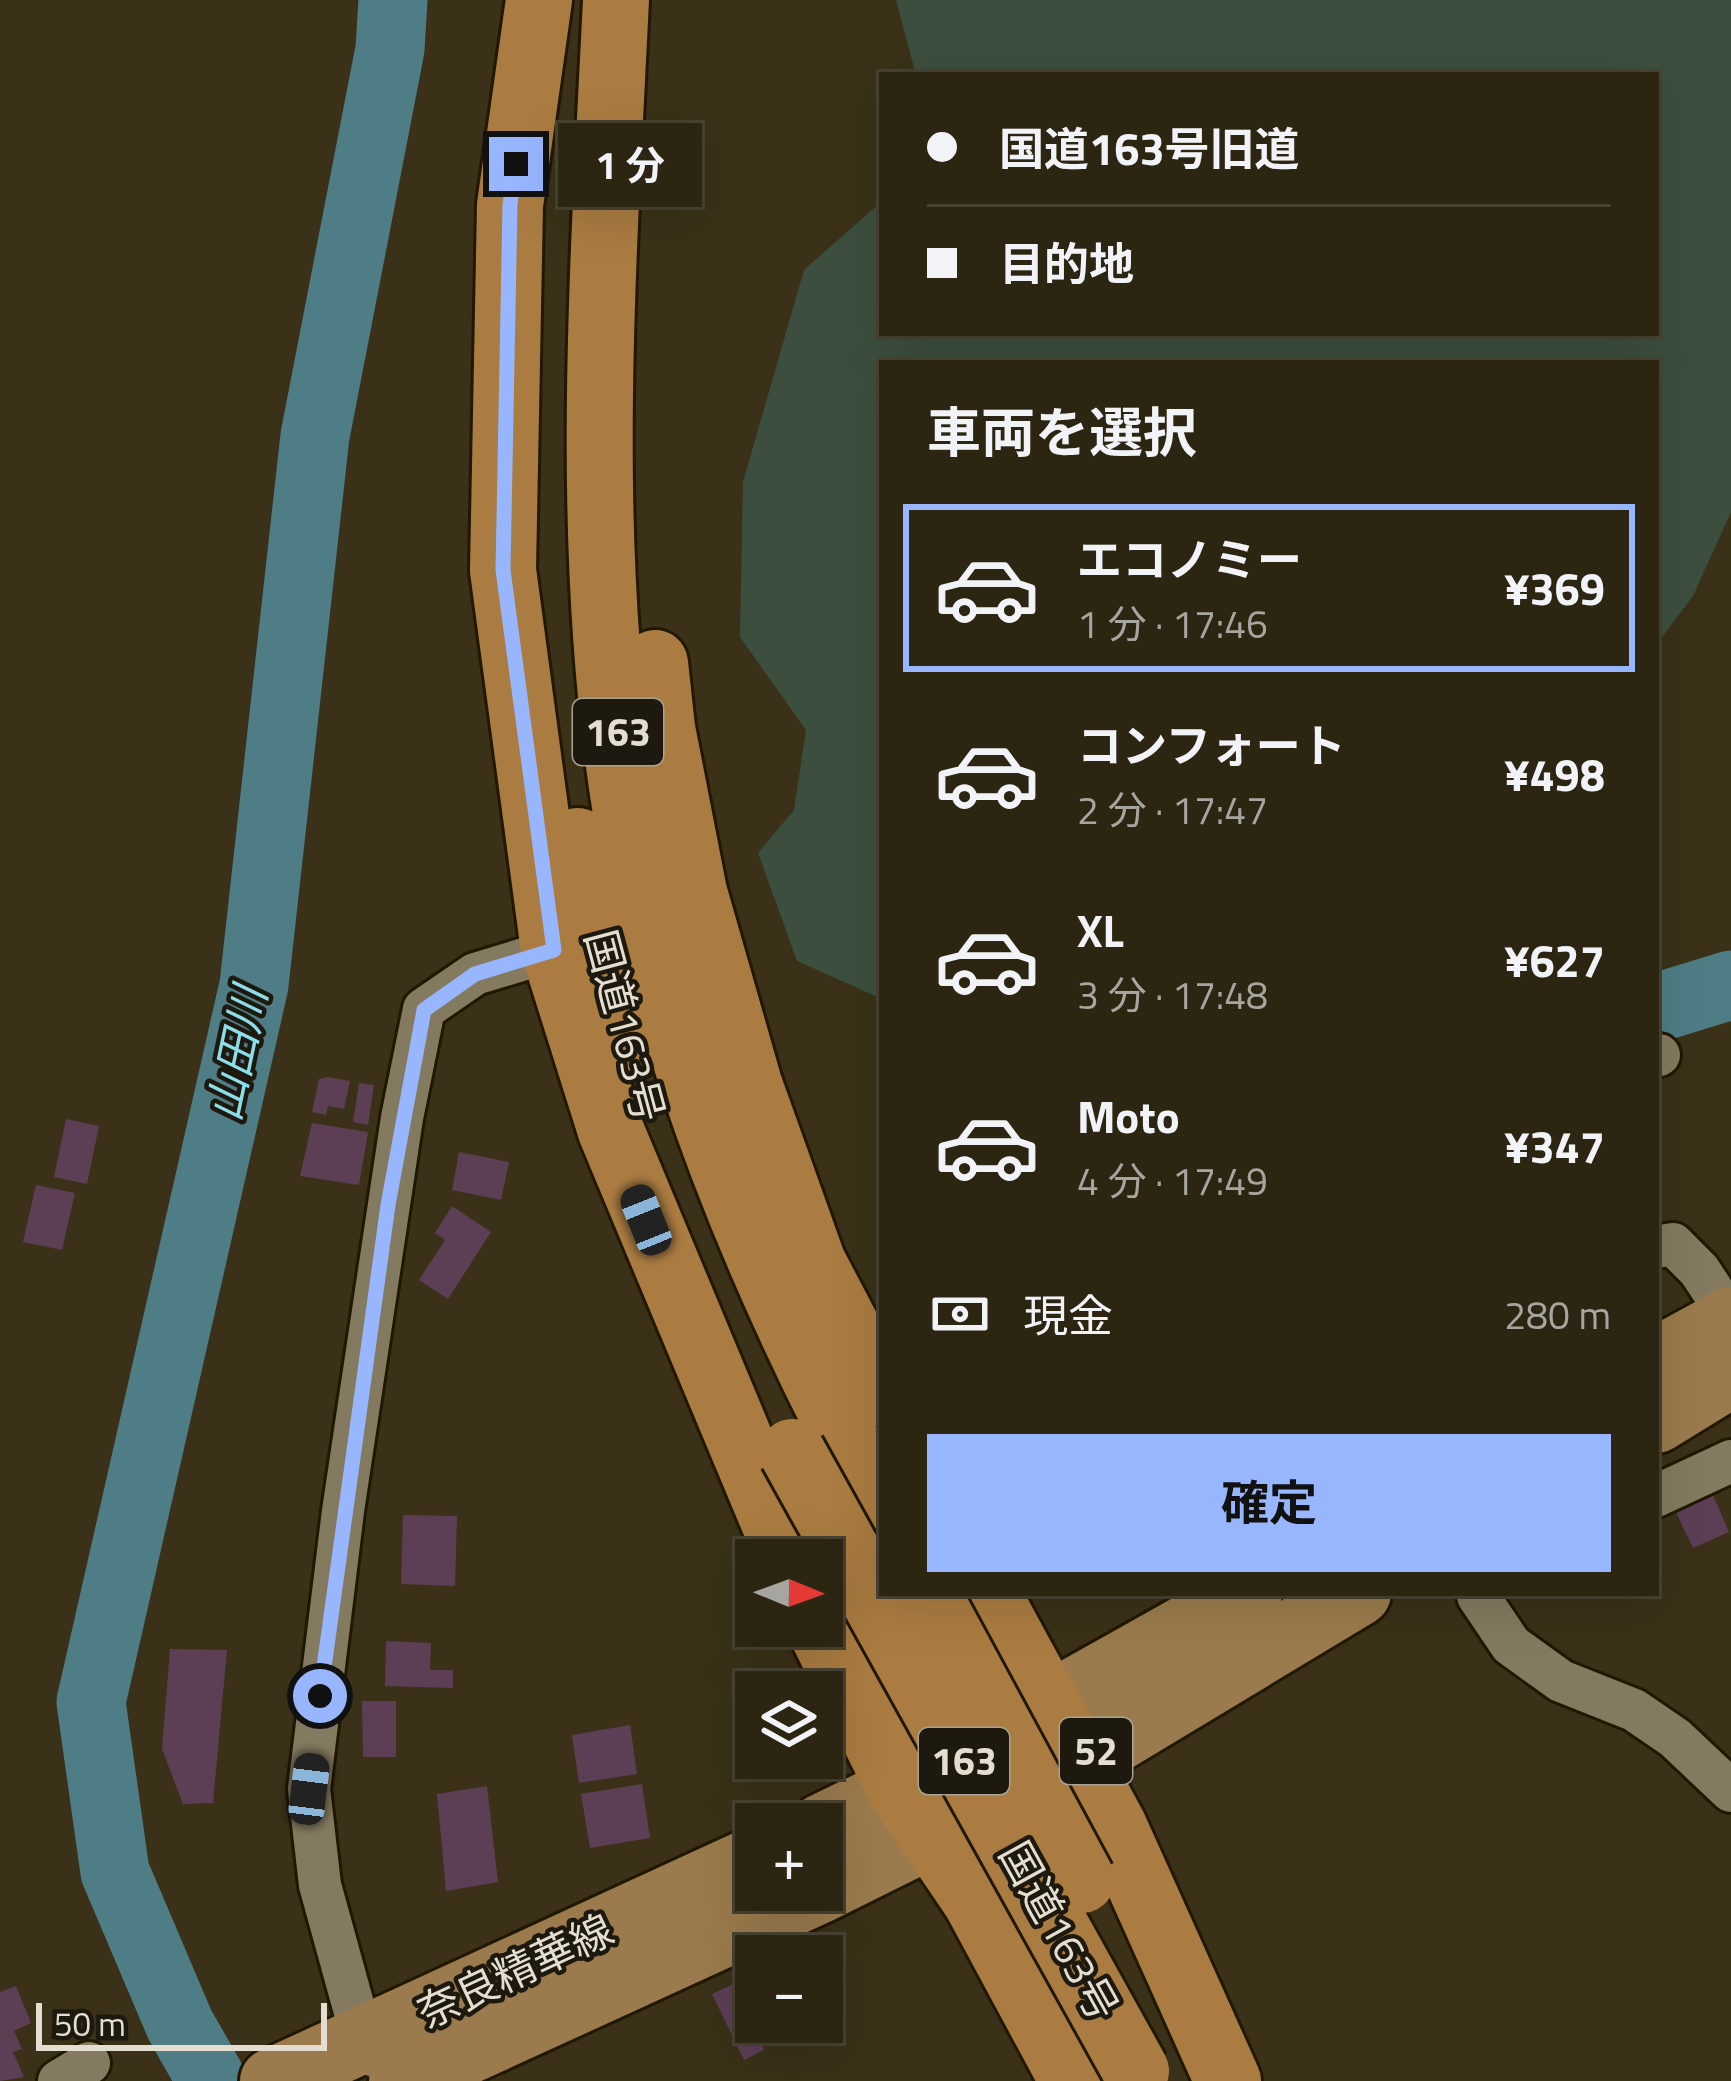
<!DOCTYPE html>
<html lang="ja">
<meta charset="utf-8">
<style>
:root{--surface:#2c2512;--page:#342d1b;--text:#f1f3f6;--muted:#a6a59f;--line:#484232;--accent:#97b6fd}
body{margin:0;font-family:"Titillium Web","Noto Sans JP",sans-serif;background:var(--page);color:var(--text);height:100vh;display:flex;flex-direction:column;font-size:45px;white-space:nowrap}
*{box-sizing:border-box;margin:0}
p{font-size:39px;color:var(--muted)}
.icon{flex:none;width:66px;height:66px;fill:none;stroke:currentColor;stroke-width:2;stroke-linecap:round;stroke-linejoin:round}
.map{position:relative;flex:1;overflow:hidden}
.side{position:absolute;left:879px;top:360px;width:780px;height:1236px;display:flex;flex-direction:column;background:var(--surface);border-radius:0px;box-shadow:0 12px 48px #0002,0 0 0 3px var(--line)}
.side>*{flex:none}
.banner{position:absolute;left:879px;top:72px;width:780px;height:264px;border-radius:0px;box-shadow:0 12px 48px #0002,0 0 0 3px var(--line);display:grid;align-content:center;height:264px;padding:0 48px;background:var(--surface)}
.needle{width:78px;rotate:91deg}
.tools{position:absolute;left:735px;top:1539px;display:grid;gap:24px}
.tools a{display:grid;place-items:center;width:108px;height:108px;border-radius:0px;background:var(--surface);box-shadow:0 12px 48px #0002,0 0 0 3px var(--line);font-size:60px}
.scale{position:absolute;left:36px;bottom:30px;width:291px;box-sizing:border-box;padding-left:12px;border:6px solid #e3decf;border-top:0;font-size:33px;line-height:42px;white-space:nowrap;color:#e3decf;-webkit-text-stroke:9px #1d190e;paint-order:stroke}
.end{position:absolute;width:54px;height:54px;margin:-27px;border:15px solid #97b6fd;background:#111;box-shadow:0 0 0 6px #111}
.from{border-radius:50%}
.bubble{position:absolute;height:84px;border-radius:0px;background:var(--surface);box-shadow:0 12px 48px #0002,0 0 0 3px var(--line);font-size:39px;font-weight:700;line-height:84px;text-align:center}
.car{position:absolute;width:36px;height:72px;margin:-36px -18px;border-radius:15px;box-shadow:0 0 9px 3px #0007;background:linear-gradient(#222 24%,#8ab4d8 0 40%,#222 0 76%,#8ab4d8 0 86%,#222 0)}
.banner b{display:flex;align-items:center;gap:42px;height:114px;font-size:45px}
.banner b+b{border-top:3px solid var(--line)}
.banner i{width:30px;height:30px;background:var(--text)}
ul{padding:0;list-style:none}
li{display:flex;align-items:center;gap:36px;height:168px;margin:0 24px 18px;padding:0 24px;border:6px solid transparent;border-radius:0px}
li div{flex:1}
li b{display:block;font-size:45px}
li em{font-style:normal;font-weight:700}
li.selected{border-color:var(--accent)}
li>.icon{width:108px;height:108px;stroke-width:1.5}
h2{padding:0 48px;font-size:54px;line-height:144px}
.pay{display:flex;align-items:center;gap:30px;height:132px;padding:0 48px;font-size:45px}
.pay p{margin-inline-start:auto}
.action{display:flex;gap:24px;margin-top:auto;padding:24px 48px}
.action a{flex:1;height:138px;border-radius:0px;background:var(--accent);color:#111;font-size:48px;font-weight:700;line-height:138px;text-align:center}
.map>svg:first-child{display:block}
.green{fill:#3c4f3e}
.water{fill:#4f7d85}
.pier{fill:#3a3118}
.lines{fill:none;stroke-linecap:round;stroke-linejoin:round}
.river{stroke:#4f7d85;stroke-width:69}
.building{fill:#5c3f55}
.street-casing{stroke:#211802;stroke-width:48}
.primary-casing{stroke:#211802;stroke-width:72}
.highway-casing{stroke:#211802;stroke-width:72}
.street{stroke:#847a5f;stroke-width:42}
.primary{stroke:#9b7b4d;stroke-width:66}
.highway{stroke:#aa7c41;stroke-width:66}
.highway-bridge-casing{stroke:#211802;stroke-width:72;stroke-linecap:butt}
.highway-bridge{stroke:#aa7c41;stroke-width:66}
.route{stroke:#97b6fd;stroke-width:15}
.labels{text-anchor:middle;stroke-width:9;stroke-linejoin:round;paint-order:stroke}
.shield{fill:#1d190e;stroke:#a8a395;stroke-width:3}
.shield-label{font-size:39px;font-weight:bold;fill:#e3decf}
.street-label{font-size:42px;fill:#e3decf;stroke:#1d190e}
.water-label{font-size:45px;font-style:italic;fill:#8cddea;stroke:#1d190e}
</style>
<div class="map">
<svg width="1731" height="2081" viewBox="0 0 1731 2081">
<rect width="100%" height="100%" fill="#3a3118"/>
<path class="green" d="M896,0h835v512l-38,84 -37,49v-282h-774v636l-85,-38 -39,-108 36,-43 12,-80 -66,-93 3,-155 61,-212 78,-69v132h774v-258h-740z"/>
<path class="water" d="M115,1872l71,95 19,54 38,60h-62l-73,-166z"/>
<path class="pier" d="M229,2048l20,33h-75l-4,-7z"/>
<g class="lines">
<path class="river" d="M1656,1008l75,-23
M212,2081l-32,-56 -65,-153 -24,-170 163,-717 61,-549 75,-387 3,-49"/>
</g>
<path class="building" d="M328,1077l22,4 -6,28 -16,-3 -2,9 -14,-3 7,-33z
M359,1083l15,2 -6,40 -15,-3z
M66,1119l33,7 -12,58 -33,-7z
M312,1123l56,9 -9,53 -59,-9z
M459,1152l50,10 -8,38 -49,-10z
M36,1185l39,8 -13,57 -39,-8z
M452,1206l39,26 -43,67 -29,-19 26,-40 -10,-7z
M1712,1493l17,39 -36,16 -18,-38z
M403,1515l54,1 -2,70 -54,-2z
M386,1641l45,2 -1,27h23v18l-68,-2z
M170,1649l57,1 -14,153 -30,1 -21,-55z
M362,1701h34v56h-33z
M630,1725l7,49 -58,9 -7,-48z
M642,1784l8,54 -60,10 -9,-54z
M487,1786l11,96 -52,9 -9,-97z
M744,1979l12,27v16l10,7 -10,4 8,17 -20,10 -32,-66z
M16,1986l15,37 -17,8 8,18 -9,3 11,25 -24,4v-89z"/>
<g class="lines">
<defs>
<path id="street" d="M1656,1055h3
M1656,1247l17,-3 26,26 32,48
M1656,1496l75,-35
M1483,1593l-5,3 33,49 50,36 73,29 41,28 56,53
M375,2056l-12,-15 -43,-156 -11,-96 34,-278 59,-393 22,-109 51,-35 79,-24
M59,2081l30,-18"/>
<path id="primary" d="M1656,1361l75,-41
M1656,1420l75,-46
M822,1827l78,-38 349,-196
M822,1889l259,-129 277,-167
M273,2081l483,-222
M402,2081l418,-191"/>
<path id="highway" d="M539,0l-29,205 -7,365 51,380 57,181 179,429
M616,0c-13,266 -33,541 9,806 38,247 139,485 257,704
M655,663l7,65 32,164 55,192 64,179 69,131
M578,841l46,197
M987,1593l127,234 114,254
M819,1626l81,163 76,112 97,180"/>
</defs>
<use href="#street" class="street-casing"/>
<use href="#primary" class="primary-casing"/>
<use href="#highway" class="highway-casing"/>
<use href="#street" class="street"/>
<use href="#primary" class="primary"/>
<use href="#highway" class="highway"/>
<defs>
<path id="highway-bridge" d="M792,1452l344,619
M927,1593l155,287"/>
</defs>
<use href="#highway-bridge" class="highway-bridge-casing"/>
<use href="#highway-bridge" class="highway-bridge"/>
</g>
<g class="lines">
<path class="route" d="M320,1696l68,-491 36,-195 51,-36 79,-24 -51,-380 7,-365 6,-41"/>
</g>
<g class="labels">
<g class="shield">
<rect x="573" y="699" width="90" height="66" rx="9"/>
<rect x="1060" y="1718" width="72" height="66" rx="9"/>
<rect x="919" y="1728" width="90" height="66" rx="9"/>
</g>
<g class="shield-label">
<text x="618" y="746">163</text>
<text x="1096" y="1765">52</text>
<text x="964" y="1775">163</text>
</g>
<g class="street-label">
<text transform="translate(625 1026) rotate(75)" y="15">国道163号</text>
<text transform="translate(1059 1931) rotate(61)" y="15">国道163号</text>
<text transform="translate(515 1971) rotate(-25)" y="15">奈良精華線</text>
</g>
<g class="water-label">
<text transform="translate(237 1054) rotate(-78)" y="16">山田川</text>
</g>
</g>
</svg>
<div class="tools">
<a><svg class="needle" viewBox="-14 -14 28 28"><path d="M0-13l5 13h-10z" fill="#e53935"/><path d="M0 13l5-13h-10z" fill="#a6a59f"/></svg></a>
<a><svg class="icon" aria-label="layers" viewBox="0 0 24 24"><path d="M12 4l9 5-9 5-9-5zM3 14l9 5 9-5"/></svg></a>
<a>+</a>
<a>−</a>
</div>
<div class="scale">50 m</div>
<i class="end from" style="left:320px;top:1696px"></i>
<i class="end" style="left:516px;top:164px"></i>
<div class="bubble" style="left:558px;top:123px;width:144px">1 分</div>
<i class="car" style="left:646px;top:1220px;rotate:338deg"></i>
<i class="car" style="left:309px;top:1789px;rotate:7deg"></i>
<div class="banner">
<b><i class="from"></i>国道163号旧道</b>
<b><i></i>目的地</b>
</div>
<section class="side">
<h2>車両を選択</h2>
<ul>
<li class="selected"><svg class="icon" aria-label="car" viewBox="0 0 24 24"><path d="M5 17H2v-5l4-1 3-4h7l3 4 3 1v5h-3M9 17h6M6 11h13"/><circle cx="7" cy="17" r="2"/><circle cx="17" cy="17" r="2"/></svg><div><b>エコノミー</b><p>1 分 · 17:46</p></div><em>¥369</em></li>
<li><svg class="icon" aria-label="car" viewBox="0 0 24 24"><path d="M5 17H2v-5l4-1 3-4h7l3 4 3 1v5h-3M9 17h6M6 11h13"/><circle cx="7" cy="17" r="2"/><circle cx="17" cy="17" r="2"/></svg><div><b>コンフォート</b><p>2 分 · 17:47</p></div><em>¥498</em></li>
<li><svg class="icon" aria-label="car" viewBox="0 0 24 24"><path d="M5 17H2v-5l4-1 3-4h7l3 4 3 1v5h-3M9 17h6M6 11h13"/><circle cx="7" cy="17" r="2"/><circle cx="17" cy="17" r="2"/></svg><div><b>XL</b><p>3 分 · 17:48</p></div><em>¥627</em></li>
<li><svg class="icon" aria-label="car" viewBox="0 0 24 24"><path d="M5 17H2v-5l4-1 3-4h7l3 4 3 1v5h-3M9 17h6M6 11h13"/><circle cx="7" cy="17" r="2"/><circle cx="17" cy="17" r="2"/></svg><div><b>Moto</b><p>4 分 · 17:49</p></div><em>¥347</em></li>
</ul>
<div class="pay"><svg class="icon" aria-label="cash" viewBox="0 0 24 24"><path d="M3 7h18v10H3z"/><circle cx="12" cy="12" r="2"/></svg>現金<p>280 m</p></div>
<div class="action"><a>確定</a></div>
</section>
</div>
